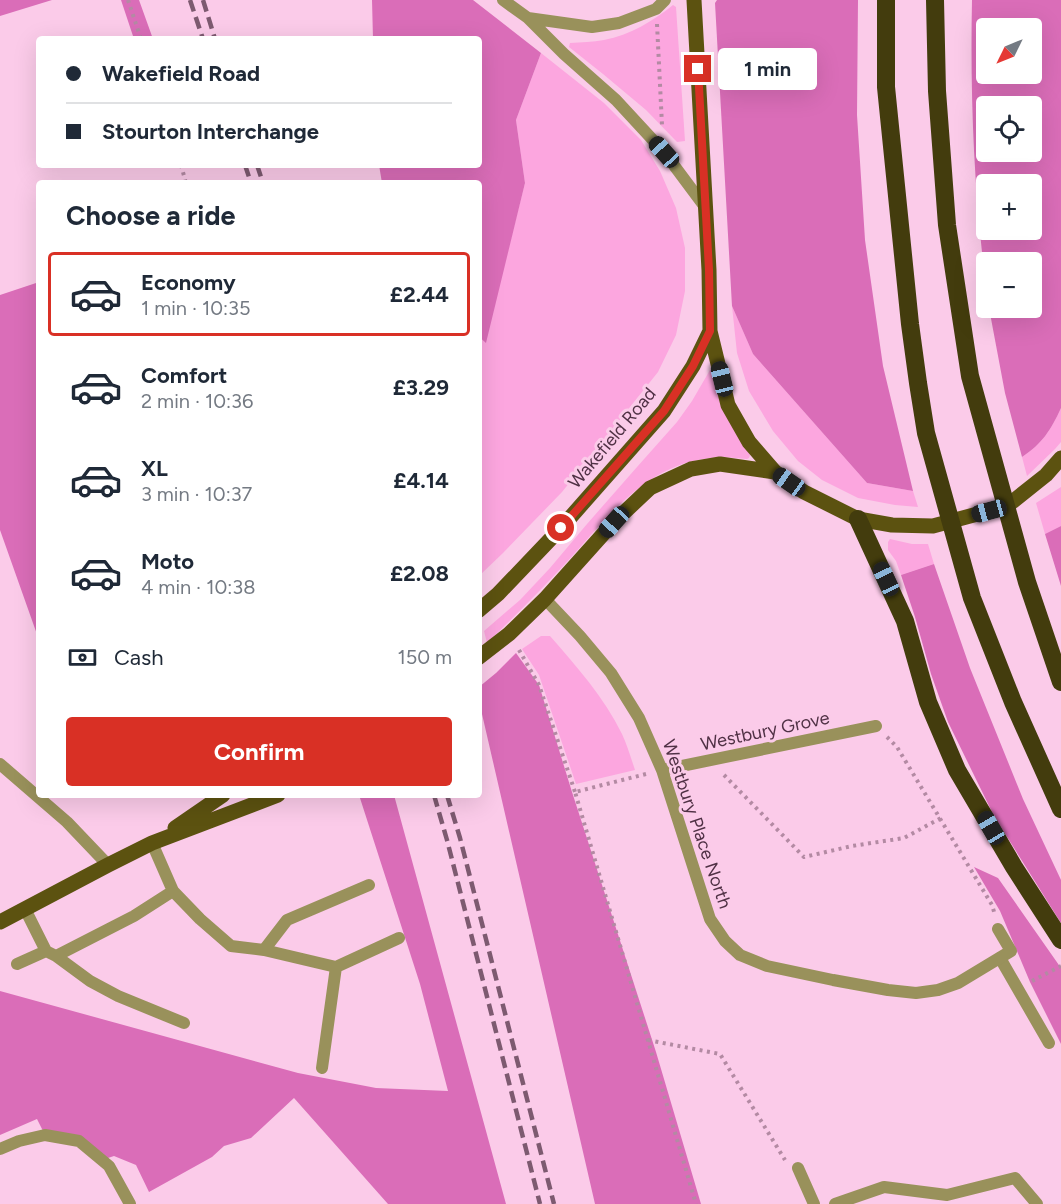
<!DOCTYPE html>
<meta charset="utf-8">
<style>
:root{--surface:#fff;--page:#f2f2f3;--text:#1f2937;--muted:#747a83;--line:#e0e1e3;--accent:#d93025}
body{margin:0;font-family:Figtree,sans-serif;background:var(--page);color:var(--text);height:100vh;display:flex;flex-direction:column;font-size:22px;white-space:nowrap}
*{box-sizing:border-box;margin:0}
p{font-size:20px;color:var(--muted)}
.icon{flex:none;width:33px;height:33px;fill:none;stroke:currentColor;stroke-width:2;stroke-linecap:round;stroke-linejoin:round}
.map{position:relative;flex:1;overflow:hidden}
.sheet{position:absolute;left:36px;top:180px;width:446px;height:618px;display:flex;flex-direction:column;background:var(--surface);border-radius:6px;box-shadow:0 6px 24px #0002}
.sheet>*{flex:none}
.hud{position:absolute;left:36px;top:36px;width:446px;height:132px;border-radius:6px;box-shadow:0 6px 24px #0002;display:grid;align-content:center;height:132px;padding:0 30px;background:var(--surface)}
.needle{width:39px;rotate:227deg}
.fabs{position:absolute;left:976px;top:18px;display:grid;gap:12px}
.fabs a{display:grid;place-items:center;width:66px;height:66px;border-radius:6px;background:var(--surface);box-shadow:0 6px 24px #0002;font-size:30px}
.end{position:absolute;width:27px;height:27px;margin:-14px;border:8px solid #d93025;background:#fff;box-shadow:0 0 0 3px #fff}
.from{border-radius:50%}
.bubble{position:absolute;height:42px;border-radius:6px;background:var(--surface);box-shadow:0 6px 24px #0002;font-size:20px;font-weight:700;line-height:42px;text-align:center}
.car{position:absolute;width:18px;height:36px;margin:-18px -9px;border-radius:8px;box-shadow:0 0 4px 2px #0007;background:linear-gradient(#222 24%,#8ab4d8 0 40%,#222 0 76%,#8ab4d8 0 86%,#222 0)}
.hud b{display:flex;align-items:center;gap:21px;height:57px;font-size:22px}
.hud b+b{border-top:2px solid var(--line)}
.hud i{width:15px;height:15px;background:var(--text)}
ul{padding:0;list-style:none}
li{display:flex;align-items:center;gap:18px;height:84px;margin:0 12px 9px;padding:0 18px;border:3px solid transparent;border-radius:6px}
li div{flex:1}
li b{display:block;font-size:22px}
li em{font-style:normal;font-weight:700}
li.selected{border-color:var(--accent)}
li>.icon{width:54px;height:54px;stroke-width:1.5}
h2{padding:0 30px;font-size:27px;line-height:72px}
.pay{display:flex;align-items:center;gap:15px;height:66px;padding:0 30px;font-size:22px}
.pay p{margin-inline-start:auto}
.cta{display:flex;gap:12px;margin-top:auto;padding:12px 30px}
.cta a{flex:1;height:69px;border-radius:6px;background:var(--accent);color:#fff;font-size:24px;font-weight:700;line-height:69px;text-align:center}
.map>svg:first-child{display:block}
.green{fill:#fca6df}
.forest{fill:#da6db8;fill-rule:evenodd}
.lines{fill:none;stroke-linecap:round;stroke-linejoin:round}
.path{stroke:#b38aa3;stroke-width:4;stroke-dasharray:3 4.5;stroke-linecap:butt}
.service{stroke:#99915b;stroke-width:12}
.minor{stroke:#99915b;stroke-width:12}
.tertiary{stroke:#99915b;stroke-width:12}
.primary{stroke:#5c5210;stroke-width:15}
.motorway{stroke:#433c0d;stroke-width:18}
.rail{stroke:#7d5a70;stroke-width:4.5;stroke-dasharray:12 6;stroke-linecap:butt}
.route{stroke:#d93025;stroke-width:8}
.labels{text-anchor:middle;stroke-width:6;stroke-linejoin:round;paint-order:stroke}
.street-label{font-size:18px;fill:#503145;stroke:#fbcbe9}
</style>
<div class="map">
<svg width="1061" height="1204" viewBox="0 0 1061 1204">
<rect width="100%" height="100%" fill="#fbcbe9"/>
<path class="green" d="M673,5l3,2 9,134 -8,1 -31,-32 -43,-36 -34,-27 1,-4c11,-1 23,-1 34,-3 26,-5 49,-19 69,-35z
M541,53l63,50 37,37 19,31 16,37 9,40v43l-9,44 -18,37 -96,120 -59,61 -24,23v-240l6,6 40,-159 -9,-63z
M732,306l21,48 114,129 46,8 5,16 -23,-2 -37,-7 -36,-18 -24,-19 -25,-30 -24,-40 -12,-38z
M710,370h3l37,85 -1,3 -2,1c-89,-12 -129,47 -182,105 -25,27 -51,53 -78,79l-3,-12 36,-31 30,-32 37,-44 50,-57 40,-45 15,-21z
M1061,408v34l-6,7 -28,27 -5,-19c20,-13 29,-27 39,-49z
M1061,487v39l-16,8 -9,-31z
M890,539l22,5h16l6,20 -33,11 -5,-14 -8,-11v-8z
M541,636h9c27,31 54,61 72,98 5,11 9,24 13,36l-59,14 -37,-109 -17,-26z"/>
<path class="forest" d="M0,0h52l-52,16z
M121,0h18l14,39h-19z
M372,0h101l68,53 -25,67 9,63 -39,160 -8,-7v-153h-96l-3,-18h99v-126h-105z
M717,0h141l-1,115 8,125 18,126 30,125 -46,-8 -114,-129 -21,-48 -17,-303z
M972,0h89v408c-10,22 -19,36 -39,49l-17,-64 -16,-85h43v-46h-45v32c-13,-98 -17,-196 -15,-294zM1032,28v46h-45v-46zM1032,106v46h-45v-46zM1032,184v46h-45v-46z
M39,282v358l-39,-110v-235z
M1061,526v60l-16,-52z
M934,564l36,104 53,131 38,81v43l-67,-107 -46,-94 -17,-48 -16,-57 -14,-42z
M516,653l23,32 33,107 84,260 45,152h-106l-116,-503v-14l17,-14z
M359,795h35l112,409h-118l-94,-106 -43,40 -27,8 -12,11 -63,35 -13,-27 -22,-9 -12,4 -23,-19 -34,-6 -8,-16 -37,16v-144l298,82 78,15 72,3 -28,-107z
M974,867l24,11 63,90v76l-31,-62 -30,-71z"/>
<g class="lines">
<path class="path" d="M128,0l13,39
M657,24l5,101
M181,165l5,18
M519,650l20,35 36,107
M887,737l10,10 95,158 3,10
M646,774l-71,18 121,412
M724,775l80,82 48,-11 52,-8 37,-20
M1032,981l29,-15
M648,1040l72,14 65,106"/>
<path class="service" d="M503,0l25,18 36,36 52,46 48,52 41,55
M528,18l64,9 27,-4 37,-14 9,-9
M152,843l21,48 27,28 31,27 33,4 72,17 63,-29
M25,909l21,42 10,5 78,-40 39,-25
M264,950l23,-30 82,-35
M56,956l34,25 28,15 66,27
M1000,958l49,85
M17,964l29,-13
M322,1068l14,-101
M0,1149l19,-8 26,-6 34,6 30,25 21,38"/>
<path class="minor" d="M545,599l35,37 31,37 28,45 23,52 48,149 15,22 15,14 27,11 66,14 55,10 28,3 22,-3 20,-7 53,-32 -13,-22
M662,770l214,-44
M798,1168l16,36
M835,1204l49,-17 63,8 68,-17 22,26"/>
<path class="tertiary" d="M0,764l67,58 41,43"/>
<path class="primary" d="M694,0l15,270 1,61 18,74 21,37 26,30 29,20 54,27 34,6 41,1 74,-20 39,-31 15,-17
M478,611l20,-17 63,-66 103,-117 29,-45 17,-35
M478,658l31,-24 36,-35 69,-77 36,-34 41,-19 29,-5 55,8
M175,828l48,-33
M0,922l108,-57 44,-22 126,-48"/>
<path class="motorway" d="M886,0v87l24,237 8,59 8,50 46,165 41,104 48,107
M935,0l2,91 10,134 23,151 57,206 34,100
M858,519l47,102 23,81 29,68 57,97 47,73"/>
<path class="rail" d="M190,0l13,39
M203,0l12,39
M245,165l6,18
M257,165l6,18
M434,795l13,45 93,364
M447,795l13,43 94,366"/>
</g>
<g class="lines">
<path class="route" d="M561,528l103,-117 29,-45 17,-35 -1,-61 -11,-201"/>
</g>
<g class="labels">
<g class="street-label">
<text transform="translate(612 438) rotate(-50)" y="6">Wakefield Road</text>
<text transform="translate(765 731) rotate(-12)" y="6">Westbury Grove</text>
<text transform="translate(697 824) rotate(71)" y="6">Westbury Place North</text>
</g>
</g>
</svg>
<div class="fabs">
<a><svg class="needle" viewBox="-14 -14 28 28"><path d="M0-13l5 13h-10z" fill="#e53935"/><path d="M0 13l5-13h-10z" fill="#747a83"/></svg></a>
<a><svg class="icon" aria-label="locate" viewBox="0 0 24 24"><circle cx="12" cy="12" r="6"/><path d="M12 2v4M12 18v4M2 12h4M18 12h4"/></svg></a>
<a>+</a>
<a>−</a>
</div>
<i class="end from" style="left:561px;top:528px"></i>
<i class="end" style="left:698px;top:69px"></i>
<div class="bubble" style="left:718px;top:48px;width:99px">1 min</div>
<i class="car" style="left:664px;top:152px;rotate:318deg"></i>
<i class="car" style="left:722px;top:379px;rotate:346deg"></i>
<i class="car" style="left:789px;top:482px;rotate:305deg"></i>
<i class="car" style="left:989px;top:511px;rotate:255deg"></i>
<i class="car" style="left:614px;top:522px;rotate:222deg"></i>
<i class="car" style="left:886px;top:579px;rotate:335deg"></i>
<i class="car" style="left:991px;top:828px;rotate:330deg"></i>
<div class="hud">
<b><i class="from"></i>Wakefield Road</b>
<b><i></i>Stourton Interchange</b>
</div>
<section class="sheet">
<h2>Choose a ride</h2>
<ul>
<li class="selected"><svg class="icon" aria-label="car" viewBox="0 0 24 24"><path d="M5 17H2v-5l4-1 3-4h7l3 4 3 1v5h-3M9 17h6M6 11h13"/><circle cx="7" cy="17" r="2"/><circle cx="17" cy="17" r="2"/></svg><div><b>Economy</b><p>1 min · 10:35</p></div><em>£2.44</em></li>
<li><svg class="icon" aria-label="car" viewBox="0 0 24 24"><path d="M5 17H2v-5l4-1 3-4h7l3 4 3 1v5h-3M9 17h6M6 11h13"/><circle cx="7" cy="17" r="2"/><circle cx="17" cy="17" r="2"/></svg><div><b>Comfort</b><p>2 min · 10:36</p></div><em>£3.29</em></li>
<li><svg class="icon" aria-label="car" viewBox="0 0 24 24"><path d="M5 17H2v-5l4-1 3-4h7l3 4 3 1v5h-3M9 17h6M6 11h13"/><circle cx="7" cy="17" r="2"/><circle cx="17" cy="17" r="2"/></svg><div><b>XL</b><p>3 min · 10:37</p></div><em>£4.14</em></li>
<li><svg class="icon" aria-label="car" viewBox="0 0 24 24"><path d="M5 17H2v-5l4-1 3-4h7l3 4 3 1v5h-3M9 17h6M6 11h13"/><circle cx="7" cy="17" r="2"/><circle cx="17" cy="17" r="2"/></svg><div><b>Moto</b><p>4 min · 10:38</p></div><em>£2.08</em></li>
</ul>
<div class="pay"><svg class="icon" aria-label="cash" viewBox="0 0 24 24"><path d="M3 7h18v10H3z"/><circle cx="12" cy="12" r="2"/></svg>Cash<p>150 m</p></div>
<div class="cta"><a>Confirm</a></div>
</section>
</div>
